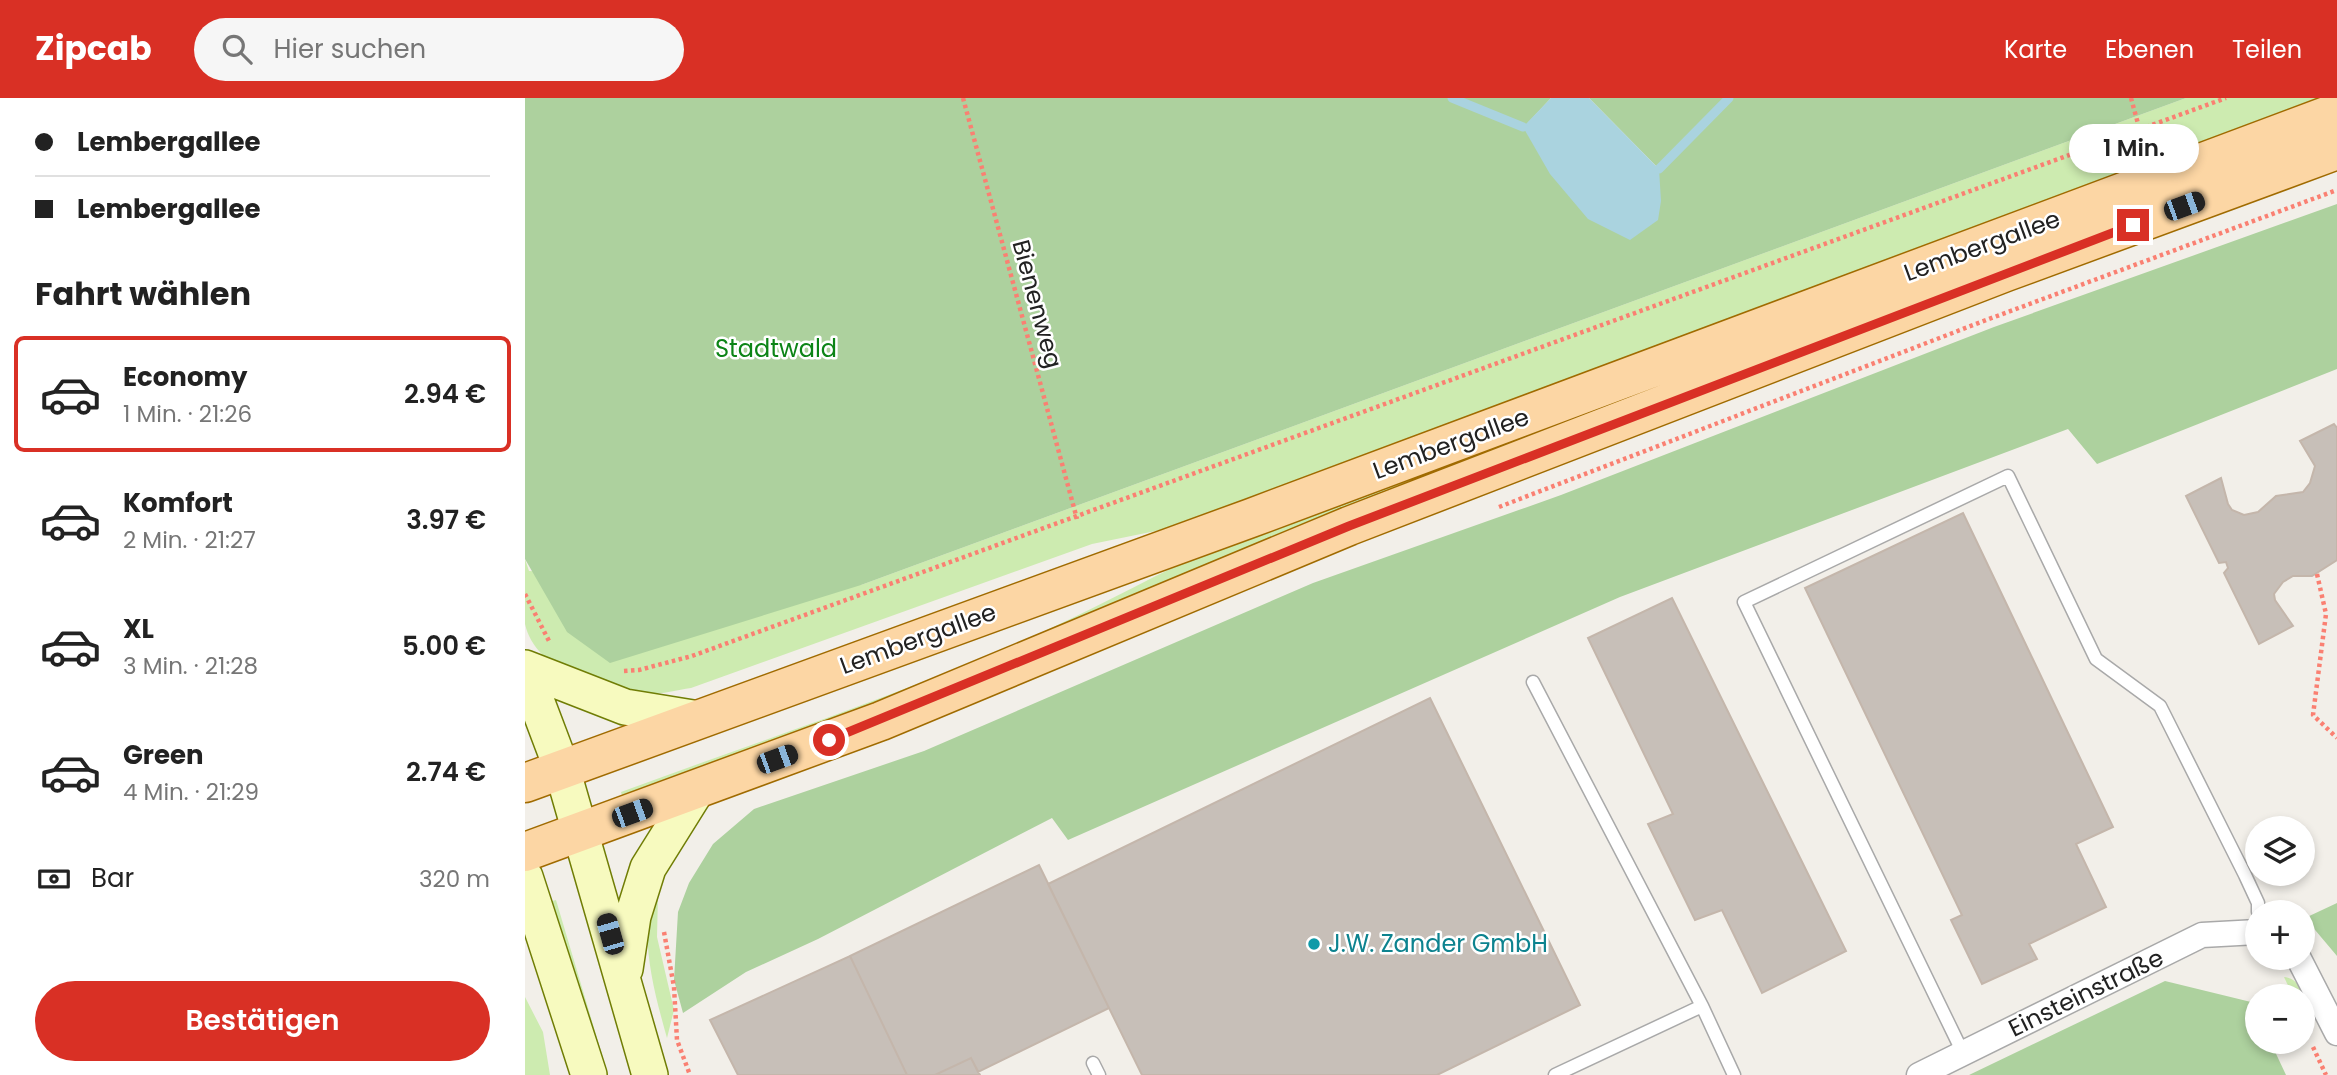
<!DOCTYPE html>
<html lang="de">
<meta charset="utf-8">
<style>
:root{--surface:#fff;--page:#f6f6f6;--text:#222;--muted:#767676;--line:#e0e0e0;--accent:#d93025}
body{margin:0;font-family:Poppins,sans-serif;background:var(--page);color:var(--text);height:100vh;display:flex;flex-direction:column;font-size:26px;white-space:nowrap}
*{box-sizing:border-box;margin:0}
p{font-size:23px;color:var(--muted)}
.icon{flex:none;width:38px;height:38px;fill:none;stroke:currentColor;stroke-width:2;stroke-linecap:round;stroke-linejoin:round}
.map{position:relative;flex:1;overflow:hidden}
.details{display:flex;flex-direction:column;background:var(--surface);width:525px}
.details>*{flex:none}
.hud{display:grid;align-content:center;height:154px;padding:0 35px;background:var(--surface)}
.tools{position:absolute;left:1720px;top:718px;display:grid;gap:14px}
.tools a{display:grid;place-items:center;width:70px;height:70px;border-radius:50%;background:var(--surface);box-shadow:0 4px 10px #0003;font-size:35px}
.end{position:absolute;width:32px;height:32px;margin:-16px;border:9px solid #d93025;background:#fff;box-shadow:0 0 0 4px #fff}
.from{border-radius:50%}
.bubble{position:absolute;height:49px;border-radius:24px;background:var(--surface);box-shadow:0 4px 10px #0003;font-size:23px;font-weight:600;line-height:49px;text-align:center}
.car{position:absolute;width:21px;height:42px;margin:-21px -10px;border-radius:9px;box-shadow:0 0 5px 2px #0007;background:linear-gradient(#222 24%,#8ab4d8 0 40%,#222 0 76%,#8ab4d8 0 86%,#222 0)}
.hud b{display:flex;align-items:center;gap:24px;height:66px;font-size:26px}
.hud b+b{border-top:2px solid var(--line)}
.hud i{width:18px;height:18px;background:var(--text)}
ul{padding:0;list-style:none}
li{display:flex;align-items:center;gap:21px;height:116px;margin:0 14px 10px;padding:0 21px;border:4px solid transparent;border-radius:10px}
li div{flex:1}
li b{display:block;font-size:26px}
li em{font-style:normal;font-weight:600}
li.current{border-color:var(--accent)}
li>.icon{width:63px;height:63px;stroke-width:1.5}
h2{padding:0 35px;font-size:32px;line-height:84px}
.pay{display:flex;align-items:center;gap:18px;height:77px;padding:0 35px;font-size:26px}
.pay p{margin-inline-start:auto}
.cta{display:flex;gap:14px;margin-top:auto;padding:14px 35px}
.cta a{flex:1;height:80px;border-radius:42px;background:var(--accent);color:#fff;font-size:28px;font-weight:600;line-height:80px;text-align:center}
header{display:flex;align-items:center;gap:42px;box-sizing:border-box;height:98px;padding:0 35px;background:var(--accent);color:#fff}
header strong{font-size:33px}
nav{display:flex;gap:38px;margin-inline-start:auto;font-size:24px}
.search{width:490px;height:63px;background:var(--page);display:flex;align-items:center;gap:18px;box-sizing:border-box;padding:0 24px;border-radius:38px;color:var(--muted);font-size:26px}
main{display:flex;flex:1;min-height:0}
.map>svg:first-child{display:block}
.grass{fill:#cdebb0}
.forest{fill:#add19e}
.water{fill:#aad3df}
.lines{fill:none;stroke-linecap:round;stroke-linejoin:round}
.stream{stroke:#aad3df;stroke-width:9}
.building{fill:#c7bfb8;stroke:#c4b6ab;stroke-width:2}
.lane-casing{stroke:#a9a9a9;stroke-width:15}
.street-casing{stroke:#a9a9a9;stroke-width:27}
.secondary-casing{stroke:#707d05;stroke-width:38}
.primary-casing{stroke:#a06b00;stroke-width:41}
.path{stroke:#fa8072;stroke-width:4.5;stroke-dasharray:3.5 3.5;stroke-linecap:butt}
.lane{stroke:#fff;stroke-width:12}
.street{stroke:#fff;stroke-width:24}
.secondary{stroke:#f7fabf;stroke-width:35}
.primary{stroke:#fcd6a4;stroke-width:38}
.route{stroke:#d93025;stroke-width:9}
.culture-dot{fill:#0f9aa8;stroke:#fff;stroke-width:2.5}
.labels{text-anchor:middle;stroke-width:5;stroke-linejoin:round;paint-order:stroke}
.street-label{font-size:24px;fill:#222;stroke:#fff}
.park-label{font-size:24px;fill:#0c8416;stroke:#fff}
.culture-label{font-size:24px;fill:#0d838f;stroke:#fff;text-anchor:start}
</style>
<header>
<strong>Zipcab</strong>
<div class="search"><svg class="icon" aria-label="search" viewBox="0 0 24 24"><circle cx="10" cy="10" r="6"/><path d="M15 15l6 6"/></svg>Hier suchen</div>
<nav><a>Karte</a><a>Ebenen</a><a>Teilen</a></nav>
</header>
<main>
<section class="details">
<div class="hud">
<b><i class="from"></i>Lembergallee</b>
<b><i></i>Lembergallee</b>
</div>
<h2>Fahrt wählen</h2>
<ul>
<li class="current"><svg class="icon" aria-label="car" viewBox="0 0 24 24"><path d="M5 17H2v-5l4-1 3-4h7l3 4 3 1v5h-3M9 17h6M6 11h13"/><circle cx="7" cy="17" r="2"/><circle cx="17" cy="17" r="2"/></svg><div><b>Economy</b><p>1 Min. · 21:26</p></div><em>2.94 €</em></li>
<li><svg class="icon" aria-label="car" viewBox="0 0 24 24"><path d="M5 17H2v-5l4-1 3-4h7l3 4 3 1v5h-3M9 17h6M6 11h13"/><circle cx="7" cy="17" r="2"/><circle cx="17" cy="17" r="2"/></svg><div><b>Komfort</b><p>2 Min. · 21:27</p></div><em>3.97 €</em></li>
<li><svg class="icon" aria-label="car" viewBox="0 0 24 24"><path d="M5 17H2v-5l4-1 3-4h7l3 4 3 1v5h-3M9 17h6M6 11h13"/><circle cx="7" cy="17" r="2"/><circle cx="17" cy="17" r="2"/></svg><div><b>XL</b><p>3 Min. · 21:28</p></div><em>5.00 €</em></li>
<li><svg class="icon" aria-label="car" viewBox="0 0 24 24"><path d="M5 17H2v-5l4-1 3-4h7l3 4 3 1v5h-3M9 17h6M6 11h13"/><circle cx="7" cy="17" r="2"/><circle cx="17" cy="17" r="2"/></svg><div><b>Green</b><p>4 Min. · 21:29</p></div><em>2.74 €</em></li>
</ul>
<div class="pay"><svg class="icon" aria-label="cash" viewBox="0 0 24 24"><path d="M3 7h18v10H3z"/><circle cx="12" cy="12" r="2"/></svg>Bar<p>320 m</p></div>
<div class="cta"><a>Bestätigen</a></div>
</section>
<div class="map">
<svg width="1812" height="977" viewBox="0 0 1812 977">
<rect width="100%" height="100%" fill="#f2efe9"/>
<path class="grass" d="M1661,0h136l-1142,428 -88,18 -401,144c-13,2 -29,6 -42,6 -43,0 -114,-23 -124,-70 0,-20 0,-45 0,-65l4,12 332,14z
M1201,261l-674,279 -429,161 -2,-7c143,-53 290,-100 428,-163 57,-26 111,-57 168,-82z
M126,793l7,4 -1,42 17,73 -7,28c-14,-50 -26,-95 -16,-147z
M31,802l52,175h-7l-52,-173z
M1759,879c17,1 23,24 30,37l-6,13 -5,-10v-21h-10z
M0,899l18,35 7,43h-25z"/>
<path class="forest" d="M0,0h1026l-27,29 135,42 -70,-71h597l-1325,487 -251,78 -43,-31 -42,-73z
M1812,106v165l-240,95 -29,-35 -448,168 -552,243 -16,-22 -234,121 -72,33 -63,41 -9,-33 4,-68 11,-29 24,-39 41,-35 170,-58 389,-168 248,-88 433,-168z
M1812,805v53l-32,-38z
M1640,883l86,21 6,14v25h13l16,34h-317z"/>
<path class="water" d="M1026,0h38l70,71 2,32 -3,19 -28,20 -42,-21 -38,-45 -27,-47z"/>
<g class="lines">
<path class="stream" d="M927,0l71,29
M1134,71l70,-71"/>
</g>
<path class="building" d="M1809,326l3,4v132l-25,16h-19l-10,6 -9,12 1,6 18,26 -34,18 -35,-71 4,-5 -2,-6 -7,1 -33,-67 35,-18 7,26 4,6 12,5 14,-3 18,-16 27,-4 7,-9 5,-17 -15,-25z
M1438,415l150,314 -37,17 30,63 -77,37 8,15 -55,25 -31,-64 11,-5 -157,-327z
M1147,500l174,353 -84,42 -40,-83 -27,10 -47,-96 25,-10 -85,-176z
M905,600l150,307 -143,70h-295l-94,-191z
M514,767l70,143 -131,64 -7,-14 -36,17h-28l-57,-119z
M325,858l57,119h-169l-28,-55z
M446,960l9,17h-45z"/>
<g class="lines">
<defs>
<path id="lane" d="M1008,584l169,324
M1438,955l-219,-451 264,-126 88,183 64,47 85,169 13,28v9
M568,965l6,12
M1030,977l147,-69 32,69"/>
<path id="street" d="M1773,859l39,76
M1394,977l283,-140 55,-3"/>
<path id="secondary" d="M0,570l100,39 74,12
M0,573l37,98 88,306
M0,779l64,198
M100,871l8,-53 15,-48 50,-80"/>
<path id="primary" d="M0,685l726,-265 1086,-406
M0,754l356,-131 468,-195 657,-254 331,-122"/>
</defs>
<use href="#lane" class="lane-casing"/>
<use href="#street" class="street-casing"/>
<use href="#secondary" class="secondary-casing"/>
<use href="#primary" class="primary-casing"/>
<path class="path" d="M438,0l114,421
M1606,0l9,33
M974,409l490,-188 348,-129
M1792,476l9,40 -13,101 24,23
M0,496l25,49
M99,573l15,-1 53,-14 1534,-558
M139,834l10,55 3,53 13,35
M1788,949l13,28"/>
<use href="#lane" class="lane"/>
<use href="#street" class="street"/>
<use href="#secondary" class="secondary"/>
<use href="#primary" class="primary"/>
</g>
<g class="lines">
<path class="route" d="M304,642l520,-214 784,-301"/>
</g>
<circle class="culture-dot" cx="789" cy="846" r="7"/>
<g class="labels">
<g class="street-label">
<text transform="translate(1457 148) rotate(-20)" y="8">Lembergallee</text>
<text transform="translate(512 206) rotate(75)" y="8">Bienenweg</text>
<text transform="translate(926 346) rotate(-20)" y="8">Lembergallee</text>
<text transform="translate(393 541) rotate(-20)" y="8">Lembergallee</text>
<text transform="translate(1561 895) rotate(-26)" y="8">Einsteinstraße</text>
</g>
<g class="park-label">
<text x="251" y="259">Stadtwald</text>
</g>
<g class="culture-label">
<text x="803" y="854">J.W. Zander GmbH</text>
</g>
</g>
</svg>
<div class="tools">
<a><svg class="icon" aria-label="layers" viewBox="0 0 24 24"><path d="M12 4l9 5-9 5-9-5zM3 14l9 5 9-5"/></svg></a>
<a>+</a>
<a>−</a>
</div>
<i class="end from" style="left:304px;top:642px"></i>
<i class="end" style="left:1608px;top:127px"></i>
<div class="bubble" style="left:1544px;top:26px;width:130px">1 Min.</div>
<i class="car" style="left:1659px;top:108px;rotate:70deg"></i>
<i class="car" style="left:252px;top:661px;rotate:70deg"></i>
<i class="car" style="left:107px;top:715px;rotate:70deg"></i>
<i class="car" style="left:85px;top:836px;rotate:344deg"></i>
</div>
</main>
